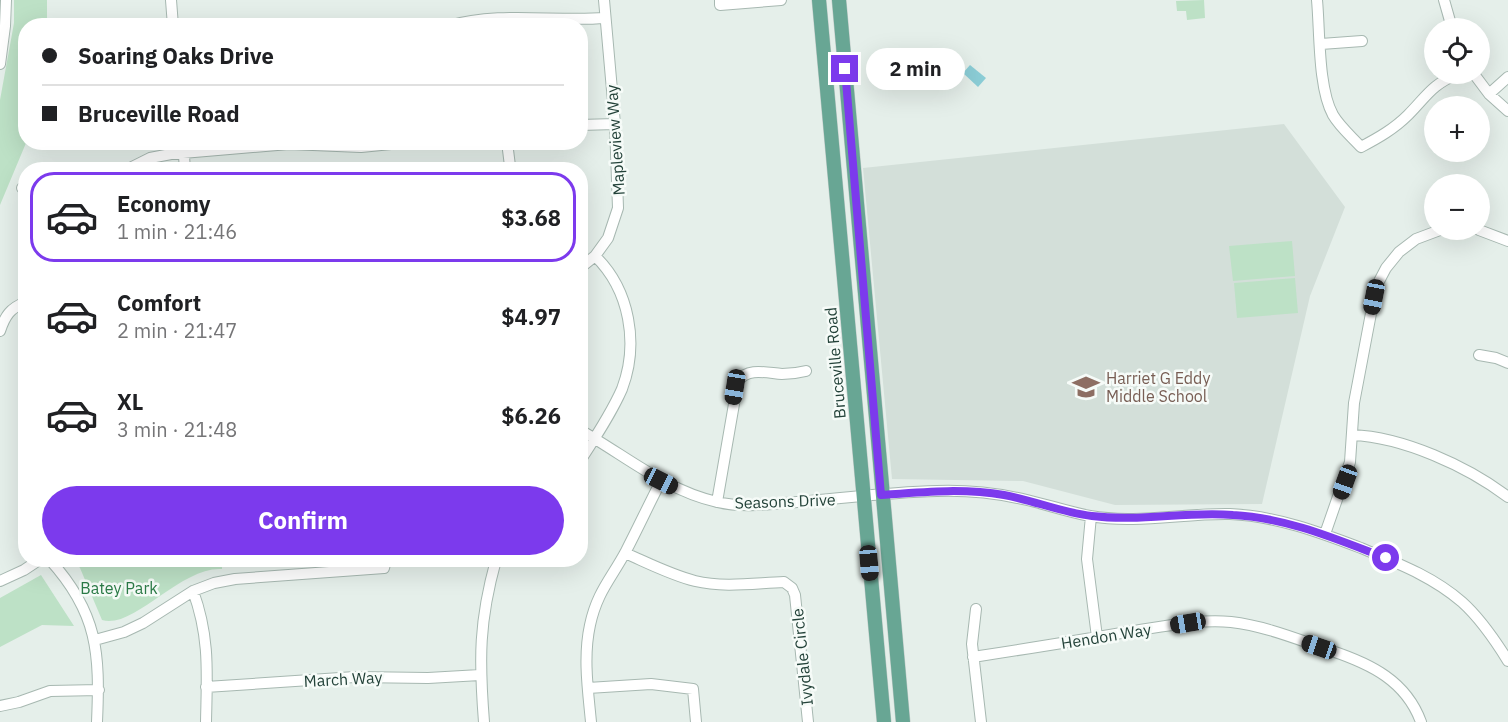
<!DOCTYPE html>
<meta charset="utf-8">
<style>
:root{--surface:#fff;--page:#f2f2f2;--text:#202124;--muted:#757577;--line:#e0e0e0;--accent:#7c3aed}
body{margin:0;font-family:"IBM Plex Sans",sans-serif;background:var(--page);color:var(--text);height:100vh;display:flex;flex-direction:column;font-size:22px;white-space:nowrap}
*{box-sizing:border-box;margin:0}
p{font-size:20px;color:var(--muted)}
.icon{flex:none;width:33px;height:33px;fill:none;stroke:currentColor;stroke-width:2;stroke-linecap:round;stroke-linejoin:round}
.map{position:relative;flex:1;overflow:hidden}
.side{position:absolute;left:18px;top:162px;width:570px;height:405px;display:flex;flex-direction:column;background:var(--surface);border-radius:24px;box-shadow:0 6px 24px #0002}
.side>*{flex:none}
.guide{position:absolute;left:18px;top:18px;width:570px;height:132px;border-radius:24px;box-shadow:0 6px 24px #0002;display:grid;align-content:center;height:132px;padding:0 24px;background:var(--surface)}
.tools{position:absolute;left:1424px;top:18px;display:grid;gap:12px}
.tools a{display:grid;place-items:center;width:66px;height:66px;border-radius:50%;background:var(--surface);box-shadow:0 6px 24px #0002;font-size:30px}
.end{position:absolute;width:27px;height:27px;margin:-14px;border:8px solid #7c3aed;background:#fff;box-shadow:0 0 0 3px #fff}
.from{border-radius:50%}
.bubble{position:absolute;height:42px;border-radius:21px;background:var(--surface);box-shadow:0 6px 24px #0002;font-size:20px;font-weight:700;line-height:42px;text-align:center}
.car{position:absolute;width:18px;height:36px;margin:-18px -9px;border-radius:8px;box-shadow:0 0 4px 2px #0007;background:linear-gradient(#222 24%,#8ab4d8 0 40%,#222 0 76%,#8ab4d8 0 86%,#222 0)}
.guide b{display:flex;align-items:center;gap:21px;height:57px;font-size:22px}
.guide b+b{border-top:2px solid var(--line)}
.guide i{width:15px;height:15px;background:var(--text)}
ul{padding:10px 0 0;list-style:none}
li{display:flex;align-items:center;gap:18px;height:90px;margin:0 12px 9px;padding:0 12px;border:3px solid transparent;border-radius:24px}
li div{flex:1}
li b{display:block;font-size:22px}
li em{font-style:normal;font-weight:700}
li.on{border-color:var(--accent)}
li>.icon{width:54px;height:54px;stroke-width:1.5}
.cta{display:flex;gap:12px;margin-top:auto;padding:12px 24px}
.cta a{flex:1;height:69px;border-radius:36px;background:var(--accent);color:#fff;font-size:24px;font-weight:700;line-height:69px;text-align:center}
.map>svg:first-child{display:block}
.built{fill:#d3dfd9}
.green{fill:#bde1c6}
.water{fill:#8bcdd6}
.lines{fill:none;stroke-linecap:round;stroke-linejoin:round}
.minor-casing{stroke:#a7b8b1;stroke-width:12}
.major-casing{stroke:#c1cac8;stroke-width:15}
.minor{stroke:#fff;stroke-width:10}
.major{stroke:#68a694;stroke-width:14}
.route{stroke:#7c3aed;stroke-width:8}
.labels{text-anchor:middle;stroke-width:5;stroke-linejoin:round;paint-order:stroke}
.street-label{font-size:16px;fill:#234239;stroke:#f6fbf8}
.education-label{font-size:16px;fill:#785e54;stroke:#f6fbf8;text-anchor:start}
.park-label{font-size:16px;fill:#2b7b47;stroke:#f6fbf8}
</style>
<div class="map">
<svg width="1508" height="722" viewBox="0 0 1508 722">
<rect width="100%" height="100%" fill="#e5efea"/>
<path class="built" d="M1284,124l61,83 -35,89 -48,208 -147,1 -92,-24 -131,-2 -29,-311z"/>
<path class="green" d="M14,0h33v25l-21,1v117l-26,62v-105l14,-77z
M1204,0l1,18 -18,2 -1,-9h-9l-1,-10z
M1292,241l3,35 -62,5 -4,-35z
M1295,278l3,35 -61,5 -3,-35z
M74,560h148v9c-41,-3 -89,61 -120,51l-22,-52z
M41,575l33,51 -32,-1 -42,22v-49z"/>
<path class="water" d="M970,65l16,13 -8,9 -15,-14z"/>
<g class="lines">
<defs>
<path id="minor" d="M171,0l2,26
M720,0v5l61,-5
M1317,0c3,32 1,88 16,115 7,12 19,22 28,32 17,-9 33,-18 47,-32 18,-18 24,-31 50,-41
M1444,0l8,28
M448,26c53,-15 104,-4 157,-8
M1321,44l41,-3
M0,64l5,-38 1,-26
M1474,74l15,20 19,17
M1489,94l19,-17
M580,125l35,-1
M183,142l2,28
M507,142l3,24
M126,170l24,-12 21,-4 118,-10 72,3 50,-5
M22,188h4
M1479,230l29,11
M580,268l15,-12 13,-18 10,-30 -3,-84 -11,-124
M0,331c5,-15 10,-23 26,-29
M1479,355l17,3 12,5
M580,430c46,26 85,60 137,72 26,6 54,2 80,0 47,-4 94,-10 140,-11 31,-1 60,2 90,9 21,5 42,12 63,16 46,8 94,-3 140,-2 46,2 89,18 131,34 36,15 71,28 101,54 19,17 33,38 46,59
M1352,435c51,2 115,31 156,62
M580,461c15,-23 31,-47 42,-72 17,-45 8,-99 -27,-133
M717,502l21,-121c10,-14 29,-8 44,-7 9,0 16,-1 24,-3
M1091,516l-4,43 10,78
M1325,534l25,-72 4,-59 22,-116 10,-19 13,-16 17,-13 24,-9
M625,553c23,10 46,22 70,28 29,7 60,2 89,1l8,6 3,7 13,127
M50,560c48,53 50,93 47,162
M0,581l24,-11 15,-10
M193,591c17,46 14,83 13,131
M976,609l-4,35 9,78
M95,640l29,-8 19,-9 50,-32 21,-8 21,-4 149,-11 2,-8
M973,657c52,-8 103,-16 154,-25 34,-5 69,-13 104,-10 35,4 68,18 101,29 39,13 74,30 89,71
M206,687l149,-10 73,1 52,-3
M588,688l63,-4 42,5 3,33
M0,706l19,-4 31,-11 49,-1
M484,722c-5,-63 -5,-101 12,-162
M591,722c-3,-32 -8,-65 -1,-97 7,-33 21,-46 36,-74 12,-23 23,-47 35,-70"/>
<path id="major" d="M819,0l65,722
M839,0c23,241 41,482 64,722"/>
</defs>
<use href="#minor" class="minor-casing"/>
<use href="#major" class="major-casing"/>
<use href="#minor" class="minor"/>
<use href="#major" class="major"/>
</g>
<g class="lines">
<path class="route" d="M845,69l36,426c41,-3 82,-7 123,0 29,5 59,18 88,21 48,6 94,-5 141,-1 55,3 103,24 153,43"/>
</g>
<defs>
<symbol id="school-bare" viewBox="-9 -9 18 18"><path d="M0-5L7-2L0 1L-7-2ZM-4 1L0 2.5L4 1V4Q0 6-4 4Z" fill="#8d6e63" stroke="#f6fbf8" stroke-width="2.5" paint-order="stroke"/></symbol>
</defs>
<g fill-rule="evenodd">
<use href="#school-bare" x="1067" y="368" width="38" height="38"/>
</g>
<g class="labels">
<g class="street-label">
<text transform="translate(615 140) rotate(-94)" y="6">Mapleview Way</text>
<text transform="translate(835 363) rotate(-95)" y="6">Bruceville Road</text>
<text transform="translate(785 501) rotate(-2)" y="6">Seasons Drive</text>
<text transform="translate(1106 636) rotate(-9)" y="6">Hendon Way</text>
<text transform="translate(802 657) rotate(-96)" y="6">Ivydale Circle</text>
<text transform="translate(343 679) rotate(-3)" y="6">March Way</text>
</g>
<g class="education-label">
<text x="1106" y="384">Harriet G Eddy<tspan x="1106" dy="18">Middle School</tspan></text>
</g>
<g class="park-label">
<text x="119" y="594">Batey Park</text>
</g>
</g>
</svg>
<div class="tools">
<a><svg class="icon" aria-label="locate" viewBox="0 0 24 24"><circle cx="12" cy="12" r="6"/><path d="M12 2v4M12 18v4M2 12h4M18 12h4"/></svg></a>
<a>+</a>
<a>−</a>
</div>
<i class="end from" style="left:1386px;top:558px"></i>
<i class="end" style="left:845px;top:69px"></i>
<div class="bubble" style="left:866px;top:48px;width:99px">2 min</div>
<i class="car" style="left:1374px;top:297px;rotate:191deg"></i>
<i class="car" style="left:735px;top:387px;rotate:189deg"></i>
<i class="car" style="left:661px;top:481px;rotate:117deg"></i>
<i class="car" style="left:1345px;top:482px;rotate:200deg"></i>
<i class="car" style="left:869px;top:563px;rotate:175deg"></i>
<i class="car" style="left:1188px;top:623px;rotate:261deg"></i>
<i class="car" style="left:1319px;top:647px;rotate:289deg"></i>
<div class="guide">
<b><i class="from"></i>Soaring Oaks Drive</b>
<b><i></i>Bruceville Road</b>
</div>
<section class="side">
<ul>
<li class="on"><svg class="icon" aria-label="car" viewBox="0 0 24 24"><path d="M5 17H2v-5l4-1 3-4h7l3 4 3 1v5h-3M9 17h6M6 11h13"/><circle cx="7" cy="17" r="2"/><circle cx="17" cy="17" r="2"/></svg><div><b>Economy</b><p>1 min · 21:46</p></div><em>$3.68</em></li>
<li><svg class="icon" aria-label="car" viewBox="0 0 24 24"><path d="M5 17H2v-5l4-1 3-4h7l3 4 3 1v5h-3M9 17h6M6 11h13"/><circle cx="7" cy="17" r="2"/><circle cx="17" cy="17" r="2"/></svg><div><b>Comfort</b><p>2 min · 21:47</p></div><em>$4.97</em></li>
<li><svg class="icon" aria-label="car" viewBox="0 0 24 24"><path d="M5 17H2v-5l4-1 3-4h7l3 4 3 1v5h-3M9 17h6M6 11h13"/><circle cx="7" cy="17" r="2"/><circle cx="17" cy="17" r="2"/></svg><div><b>XL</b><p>3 min · 21:48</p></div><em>$6.26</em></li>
</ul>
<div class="cta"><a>Confirm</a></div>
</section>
</div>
